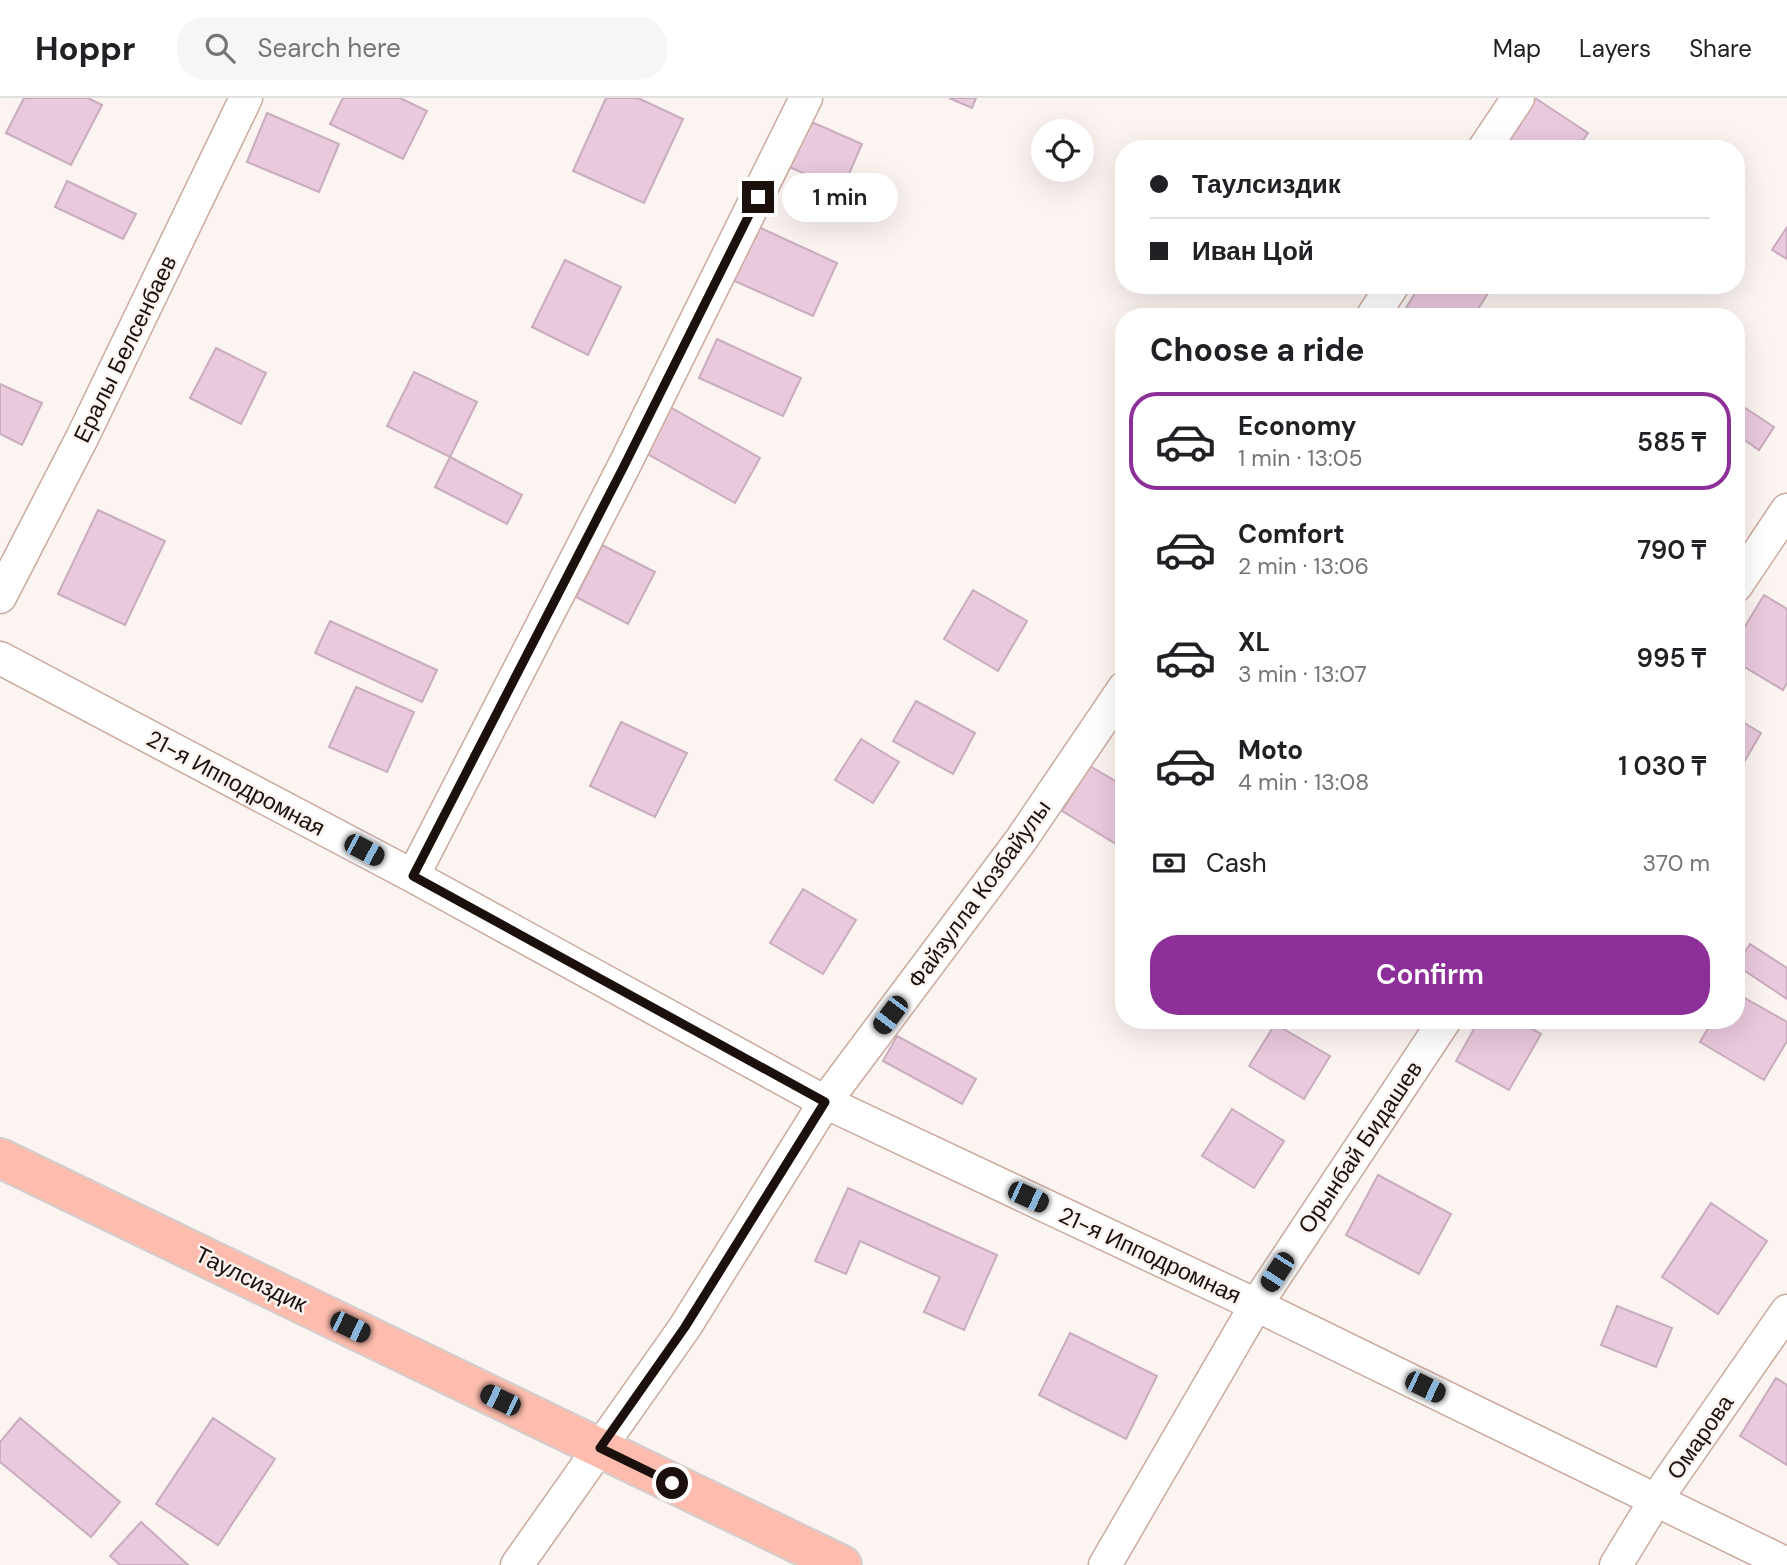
<!DOCTYPE html>
<meta charset="utf-8">
<style>
:root{--surface:#fff;--page:#f6f6f6;--text:#202124;--muted:#757577;--line:#e0e0e0;--accent:#8d2f98}
body{margin:0;font-family:"DM Sans",sans-serif;background:var(--page);color:var(--text);height:100vh;display:flex;flex-direction:column;font-size:26px;white-space:nowrap}
*{box-sizing:border-box;margin:0}
p{font-size:23px;color:var(--muted)}
.icon{flex:none;width:38px;height:38px;fill:none;stroke:currentColor;stroke-width:2;stroke-linecap:round;stroke-linejoin:round}
.map{position:relative;flex:1;overflow:hidden}
.panel{position:absolute;left:1115px;top:210px;width:630px;height:721px;display:flex;flex-direction:column;background:var(--surface);border-radius:28px;box-shadow:0 7px 28px #0002}
.panel>*{flex:none}
.banner{position:absolute;left:1115px;top:42px;width:630px;height:154px;border-radius:28px;box-shadow:0 7px 28px #0002;display:grid;align-content:center;height:154px;padding:0 35px;background:var(--surface)}
.tools{position:absolute;left:1031px;top:21px;display:grid;gap:14px}
.tools a{display:grid;place-items:center;width:63px;height:63px;border-radius:50%;background:var(--surface);box-shadow:0 7px 28px #0002;font-size:35px}
.end{position:absolute;width:32px;height:32px;margin:-16px;border:9px solid #1b100b;background:#fff;box-shadow:0 0 0 4px #fff}
.from{border-radius:50%}
.bubble{position:absolute;height:49px;border-radius:24px;background:var(--surface);box-shadow:0 7px 28px #0002;font-size:23px;font-weight:600;line-height:49px;text-align:center}
.car{position:absolute;width:21px;height:42px;margin:-21px -10px;border-radius:9px;box-shadow:0 0 5px 2px #0007;background:linear-gradient(#222 24%,#8ab4d8 0 40%,#222 0 76%,#8ab4d8 0 86%,#222 0)}
.banner b{display:flex;align-items:center;gap:24px;height:66px;font-size:26px}
.banner b+b{border-top:2px solid var(--line)}
.banner i{width:18px;height:18px;background:var(--text)}
ul{padding:0;list-style:none}
li{display:flex;align-items:center;gap:21px;height:98px;margin:0 14px 10px;padding:0 21px;border:4px solid transparent;border-radius:28px}
li div{flex:1}
li b{display:block;font-size:26px}
li em{font-style:normal;font-weight:600}
li.selected{border-color:var(--accent)}
li>.icon{width:63px;height:63px;stroke-width:1.5}
h2{padding:0 35px;font-size:32px;line-height:84px}
.pay{display:flex;align-items:center;gap:18px;height:77px;padding:0 35px;font-size:26px}
.pay p{margin-inline-start:auto}
.action{display:flex;gap:14px;margin-top:auto;padding:14px 35px}
.action a{flex:1;height:80px;border-radius:28px;background:var(--accent);color:#fff;font-size:28px;font-weight:600;line-height:80px;text-align:center}
header{display:flex;align-items:center;gap:42px;box-sizing:border-box;height:98px;padding:0 35px;background:var(--surface);border-bottom:2px solid var(--line)}
header strong{font-size:33px}
nav{display:flex;gap:38px;margin-inline-start:auto;font-size:24px}
.search{width:490px;height:63px;background:var(--page);display:flex;align-items:center;gap:18px;box-sizing:border-box;padding:0 24px;border-radius:28px;color:var(--muted);font-size:26px}
.map>svg:first-child{display:block}
.building{fill:#e9c9dc;stroke:#c9acbd;stroke-width:2}
.lines{fill:none;stroke-linecap:round;stroke-linejoin:round}
.street-casing{stroke:#caaa9d;stroke-width:35}
.primary-casing{stroke:#d1cfce;stroke-width:42}
.street{stroke:#fff;stroke-width:32}
.primary{stroke:#fdbcad;stroke-width:38}
.route{stroke:#1b100b;stroke-width:9}
.labels{text-anchor:middle;stroke-width:5;stroke-linejoin:round;paint-order:stroke}
.street-label{font-size:23px;fill:#1b100b;stroke:#fbf4f1}
</style>
<header>
<strong>Hoppr</strong>
<div class="search"><svg class="icon" aria-label="search" viewBox="0 0 24 24"><circle cx="10" cy="10" r="6"/><path d="M15 15l6 6"/></svg>Search here</div>
<nav><a>Map</a><a>Layers</a><a>Share</a></nav>
</header>
<div class="map">
<svg width="1787" height="1467" viewBox="0 0 1787 1467">
<rect width="100%" height="100%" fill="#fbf4f1"/>
<path class="building" d="M24,0h64l14,7 -31,60 -65,-32z
M343,0h57l27,13 -24,48 -73,-35z
M606,0h32l45,21 -39,84 -71,-32z
M949,0h27l-4,10z
M1526,0h9l53,35 -11,16h-84z
M267,15l72,31 -20,48 -72,-30z
M807,22l55,24 -20,46 -55,-24z
M67,83l69,33 -13,25 -68,-32z
M754,127l83,38 -24,53 -83,-37z
M1787,129v32l-15,-9z
M565,162l56,27 -33,68 -56,-28z
M1420,187h73l-20,32h-64l-6,-4z
M717,241l84,39 -18,38 -84,-38z
M216,250l50,25 -25,51 -51,-26z
M414,274l63,30 -27,55 -63,-31z
M0,286l42,19 -20,42 -22,-11z
M1736,304l38,25 -15,23 -23,-16z
M670,309l90,51 -25,45 -91,-51z
M450,359l72,38 -15,29 -72,-37z
M98,412l67,31 -40,84 -67,-31z
M602,447l53,27 -27,52 -52,-27z
M973,492l54,31 -29,50 -54,-32z
M1764,497l23,14v74l-4,7 -47,-28v-21z
M330,523l107,49 -15,32 -107,-49z
M356,589l58,25 -27,60 -58,-25z
M916,603l59,32 -22,41 -60,-33z
M1736,620l25,15 -25,43z
M621,624l66,31 -32,64 -65,-31z
M861,641l38,23 -26,41 -38,-23z
M1090,668l34,20v63l-62,-38z
M803,791l53,31 -33,54 -53,-31z
M1750,846l37,24v31l-51,-34z
M1736,895l51,29v19l-23,39 -64,-38 13,-22h23z
M1479,922h37l25,14 -32,56 -53,-29z
M1275,926l55,32 -26,43 -55,-33z
M897,938l79,43 -14,25 -79,-43z
M1232,1011l52,32 -30,47 -52,-32z
M1378,1077l73,39 -32,60 -73,-39z
M848,1090l149,67 -33,75 -40,-18 16,-35 -80,-36 -14,33 -31,-13z
M1711,1105l56,38 -49,73 -56,-37z
M1617,1208l55,22 -16,39 -55,-22z
M1070,1235l87,43 -31,63 -87,-44z
M1776,1280l11,7v80l-47,-29z
M20,1320l100,84 -29,35 -91,-75v-20z
M213,1320l62,41 -57,86 -62,-41z
M141,1424l47,43h-68l-10,-9z"/>
<g class="lines">
<defs>
<path id="street" d="M1484,51l34,-51
M1372,219l21,-32
M1736,488l51,-76
M0,499l82,-159 164,-340
M0,560l413,218 412,226 431,203 531,259
M413,778l210,-408 183,-370
M517,1467l168,-238 140,-225 196,-262 103,-152
M1105,1467l151,-260 189,-285
M1616,1467l39,-64 132,-190"/>
<path id="primary" d="M0,1060l842,407"/>
</defs>
<use href="#street" class="street-casing"/>
<use href="#primary" class="primary-casing"/>
<use href="#street" class="street"/>
<use href="#primary" class="primary"/>
</g>
<g class="lines">
<path class="route" d="M672,1385l-72,-35 85,-121 140,-225 -412,-226 210,-408 135,-271"/>
</g>
<g class="labels">
<g class="street-label">
<text transform="translate(125 251) rotate(-64)" y="8">Ералы Белсенбаев</text>
<text transform="translate(236 685) rotate(28)" y="8">21-я Ипподромная</text>
<text transform="translate(979 796) rotate(-54)" y="8">Файзулла Козбайулы</text>
<text transform="translate(1360 1049) rotate(-56)" y="8">Орынбай Бидашев</text>
<text transform="translate(1150 1157) rotate(25)" y="8">21-я Ипподромная</text>
<text transform="translate(251 1181) rotate(26)" y="8">Таулсиздик</text>
<text transform="translate(1700 1339) rotate(-55)" y="8">Омарова</text>
</g>
</g>
</svg>
<div class="tools">
<a><svg class="icon" aria-label="locate" viewBox="0 0 24 24"><circle cx="12" cy="12" r="6"/><path d="M12 2v4M12 18v4M2 12h4M18 12h4"/></svg></a>
</div>
<i class="end from" style="left:672px;top:1385px"></i>
<i class="end" style="left:758px;top:99px"></i>
<div class="bubble" style="left:782px;top:75px;width:116px">1 min</div>
<i class="car" style="left:364px;top:752px;rotate:118deg"></i>
<i class="car" style="left:890px;top:917px;rotate:217deg"></i>
<i class="car" style="left:1028px;top:1099px;rotate:115deg"></i>
<i class="car" style="left:1277px;top:1174px;rotate:213deg"></i>
<i class="car" style="left:350px;top:1229px;rotate:116deg"></i>
<i class="car" style="left:1425px;top:1289px;rotate:116deg"></i>
<i class="car" style="left:500px;top:1302px;rotate:296deg"></i>
<div class="banner">
<b><i class="from"></i>Таулсиздик</b>
<b><i></i>Иван Цой</b>
</div>
<section class="panel">
<h2>Choose a ride</h2>
<ul>
<li class="selected"><svg class="icon" aria-label="car" viewBox="0 0 24 24"><path d="M5 17H2v-5l4-1 3-4h7l3 4 3 1v5h-3M9 17h6M6 11h13"/><circle cx="7" cy="17" r="2"/><circle cx="17" cy="17" r="2"/></svg><div><b>Economy</b><p>1 min · 13:05</p></div><em>585 ₸</em></li>
<li><svg class="icon" aria-label="car" viewBox="0 0 24 24"><path d="M5 17H2v-5l4-1 3-4h7l3 4 3 1v5h-3M9 17h6M6 11h13"/><circle cx="7" cy="17" r="2"/><circle cx="17" cy="17" r="2"/></svg><div><b>Comfort</b><p>2 min · 13:06</p></div><em>790 ₸</em></li>
<li><svg class="icon" aria-label="car" viewBox="0 0 24 24"><path d="M5 17H2v-5l4-1 3-4h7l3 4 3 1v5h-3M9 17h6M6 11h13"/><circle cx="7" cy="17" r="2"/><circle cx="17" cy="17" r="2"/></svg><div><b>XL</b><p>3 min · 13:07</p></div><em>995 ₸</em></li>
<li><svg class="icon" aria-label="car" viewBox="0 0 24 24"><path d="M5 17H2v-5l4-1 3-4h7l3 4 3 1v5h-3M9 17h6M6 11h13"/><circle cx="7" cy="17" r="2"/><circle cx="17" cy="17" r="2"/></svg><div><b>Moto</b><p>4 min · 13:08</p></div><em>1 030 ₸</em></li>
</ul>
<div class="pay"><svg class="icon" aria-label="cash" viewBox="0 0 24 24"><path d="M3 7h18v10H3z"/><circle cx="12" cy="12" r="2"/></svg>Cash<p>370 m</p></div>
<div class="action"><a>Confirm</a></div>
</section>
</div>
